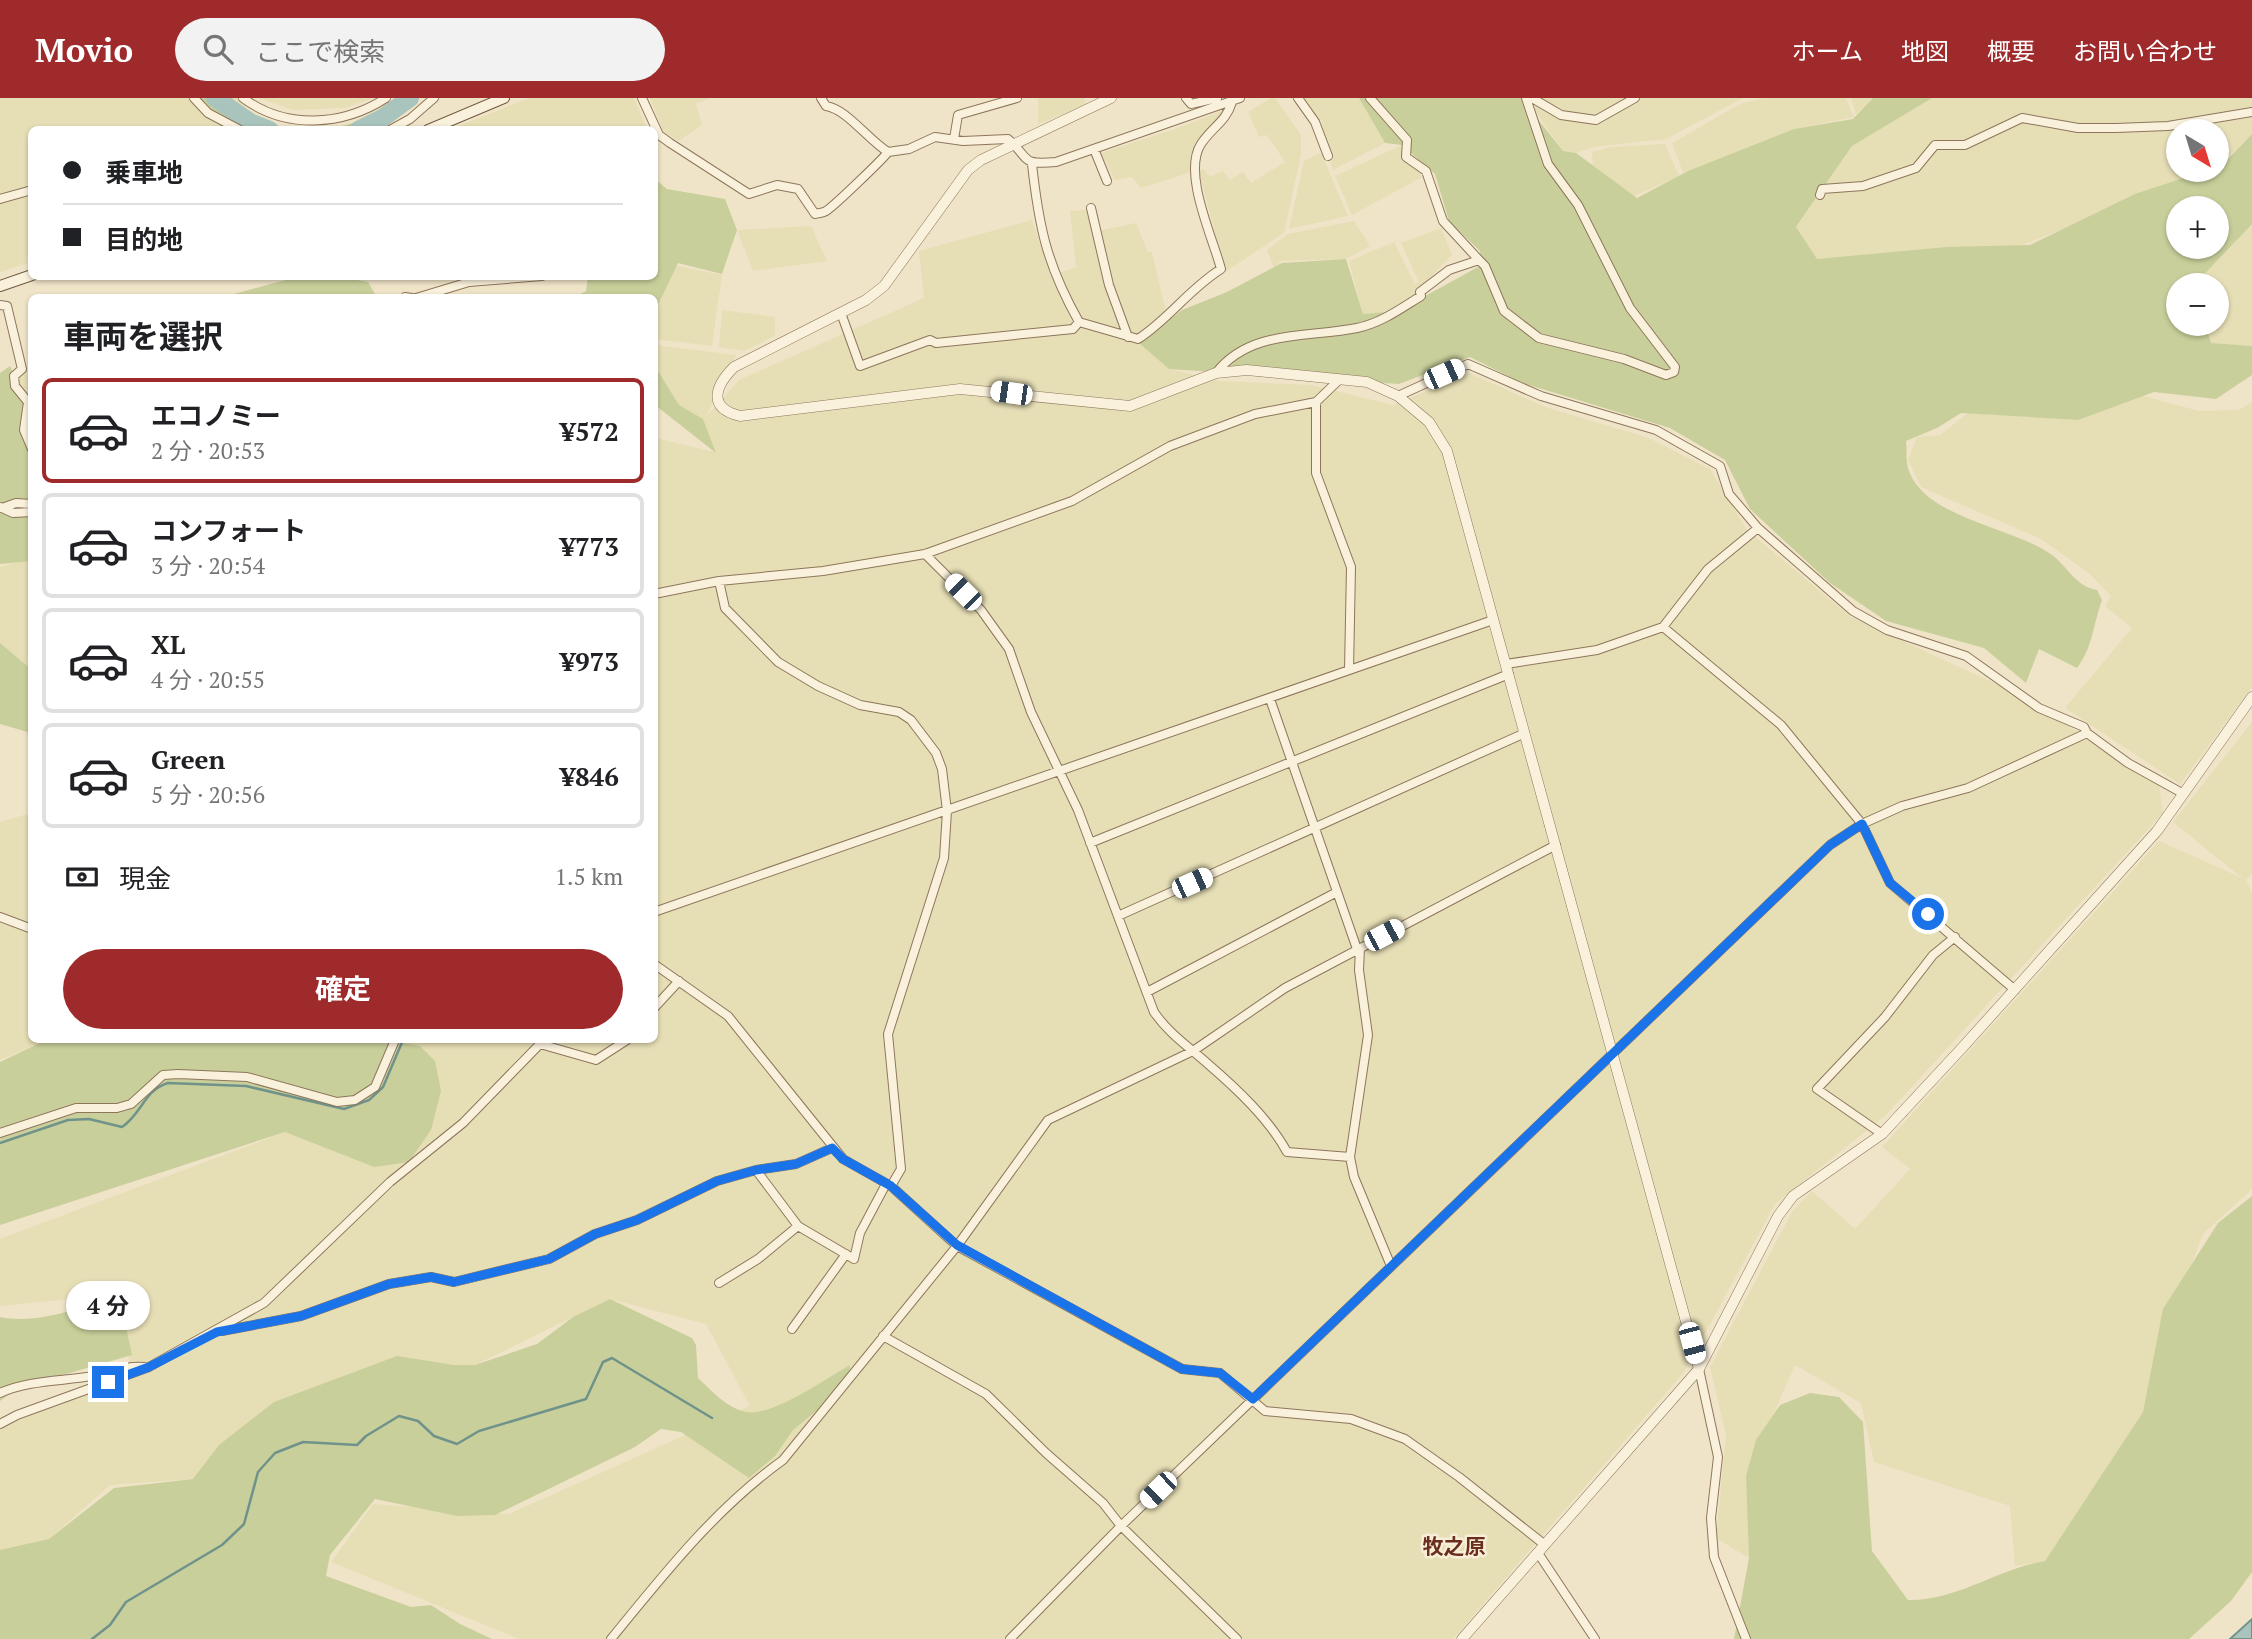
<!DOCTYPE html>
<html lang="ja">
<meta charset="utf-8">
<style>
:root{--surface:#fff;--page:#f2f2f2;--text:#202124;--muted:#757577;--line:#e0e0e0;--accent:#9e2a2b}
body{margin:0;font-family:"PT Serif","Noto Sans JP",serif;background:var(--page);color:var(--text);height:100vh;display:flex;flex-direction:column;font-size:26px;white-space:nowrap}
*{box-sizing:border-box;margin:0}
p{font-size:23px;color:var(--muted)}
.icon{flex:none;width:38px;height:38px;fill:none;stroke:currentColor;stroke-width:2;stroke-linecap:round;stroke-linejoin:round}
.map{position:relative;flex:1;overflow:hidden}
.panel{position:absolute;left:28px;top:196px;width:630px;height:749px;display:flex;flex-direction:column;background:var(--surface);border-radius:10px;box-shadow:0 2px 5px #0004}
.panel>*{flex:none}
.banner{position:absolute;left:28px;top:28px;width:630px;height:154px;border-radius:10px;box-shadow:0 2px 5px #0004;display:grid;align-content:center;height:154px;padding:0 35px;background:var(--surface)}
.needle{width:46px;rotate:142deg}
.buttons{position:absolute;left:2166px;top:21px;display:grid;gap:14px}
.buttons a{display:grid;place-items:center;width:63px;height:63px;border-radius:50%;background:var(--surface);box-shadow:0 2px 5px #0004;font-size:35px}
.end{position:absolute;width:32px;height:32px;margin:-16px;border:9px solid #1a73e8;background:#fff;box-shadow:0 0 0 4px #fff}
.from{border-radius:50%}
.bubble{position:absolute;height:49px;border-radius:24px;background:var(--surface);box-shadow:0 2px 5px #0004;font-size:23px;font-weight:700;line-height:49px;text-align:center}
.car{position:absolute;width:21px;height:42px;margin:-21px -10px;border-radius:9px;box-shadow:0 0 5px 2px #0007;background:linear-gradient(#fff 24%,#345 0 40%,#fff 0 76%,#345 0 86%,#fff 0)}
.banner b{display:flex;align-items:center;gap:24px;height:66px;font-size:26px}
.banner b+b{border-top:2px solid var(--line)}
.banner i{width:18px;height:18px;background:var(--text)}
ul{padding:0;list-style:none}
li{display:flex;align-items:center;gap:21px;height:105px;margin:0 14px 10px;padding:0 21px;border:4px solid var(--line);border-radius:10px}
li div{flex:1}
li b{display:block;font-size:26px}
li em{font-style:normal;font-weight:700}
li.active{border-color:var(--accent)}
li>.icon{width:63px;height:63px;stroke-width:1.5}
h2{padding:0 35px;font-size:32px;line-height:84px}
.pay{display:flex;align-items:center;gap:18px;height:77px;padding:0 35px;font-size:26px}
.pay p{margin-inline-start:auto}
.cta{display:flex;gap:14px;margin-top:auto;padding:14px 35px}
.cta a{flex:1;height:80px;border-radius:42px;background:var(--accent);color:#fff;font-size:28px;font-weight:700;line-height:80px;text-align:center}
header{display:flex;align-items:center;gap:42px;box-sizing:border-box;height:98px;padding:0 35px;background:var(--accent);color:#fff}
header strong{font-size:33px}
nav{display:flex;gap:38px;margin-inline-start:auto;font-size:24px}
.search{width:490px;height:63px;background:var(--page);display:flex;align-items:center;gap:18px;box-sizing:border-box;padding:0 24px;border-radius:38px;color:var(--muted);font-size:26px}
.map>svg:first-child{display:block}
.farmland{fill:#e6deb5}
.green{fill:#c9cf9b;fill-rule:evenodd}
.water{fill:#a9c4bc;stroke:#6f938a;stroke-width:2}
.lines{fill:none;stroke-linecap:round;stroke-linejoin:round}
.stream{stroke:#6f938a;stroke-width:2.5}
.river{stroke:#a9c4bc;stroke-width:18}
.minor-casing{stroke:#8d765c;stroke-width:10}
.tertiary-casing{stroke:#8d765c;stroke-width:11}
.secondary-casing{stroke:#6f573f;stroke-width:12}
.minor{stroke:#faf1dc;stroke-width:8}
.tertiary{stroke:#faf1dc;stroke-width:10}
.secondary{stroke:#faf1dc;stroke-width:10}
.route{stroke:#1a73e8;stroke-width:9}
.labels{text-anchor:middle;stroke-width:5;stroke-linejoin:round;paint-order:stroke}
.quarter-label{font-size:21px;font-weight:bold;fill:#6b2e1e;stroke:#f7eed8}
</style>
<header>
<strong>Movio</strong>
<div class="search"><svg class="icon" aria-label="search" viewBox="0 0 24 24"><circle cx="10" cy="10" r="6"/><path d="M15 15l6 6"/></svg>ここで検索</div>
<nav><a>ホーム</a><a>地図</a><a>概要</a><a>お問い合わせ</a></nav>
</header>
<div class="map">
<svg width="2252" height="1541" viewBox="0 0 2252 1541">
<rect width="100%" height="100%" fill="#f0e4c8"/>
<path class="farmland" d="M0,0h248l-12,31 -204,1 -1,132 -31,10z
M258,0h116l-29,10 -52,2z
M529,0h105l13,31h-196z
M650,0h60l-14,6 6,21 -24,16 -15,-10z
M1038,0h46l2,7 -48,19z
M1271,0h4l26,37v19l-17,79 -59,39 -26,-101 5,-2 6,8 13,-6 7,9 13,-8 8,11 34,-21 -18,-27 -8,2 -11,-25z
M1303,0h56l26,45 -52,27 -12,-49z
M1526,0h217l-77,41 -73,8 -17,6 -13,-2z
M1764,0h82l8,19 -60,12 -111,44 -11,-30 68,-39z
M1851,0h22l-17,17z
M1931,0h321v36l-35,33v-36h-38v39l35,1 -195,75 -203,13 -20,-31 56,-82z
M1226,11l-2,7 -30,28 -2,28 -51,16 -9,-11 -17,3 -14,-27 80,-26z
M1665,46l14,32 -45,20 -41,-30 -1,-14 18,-5z
M1402,47l20,32 -70,38 -17,-39z
M1321,55l27,63 -59,13 15,-68z
M1087,112l10,21 39,-8 12,29h4l14,60 -31,23 -56,-17 -21,-44 18,-7 -6,-56z
M1032,122l19,55 22,48 66,20 30,26 50,12 92,4 82,20 76,-32 76,34 104,31 61,31 36,60 105,88 171,79 137,88 4,29 -277,302 -111,89 -91,168 -231,267h-934l-188,-77 42,-58 136,10 241,-108 -44,-82 -96,-25 -135,66 -282,114 -83,6 -61,54 -49,14v-125l131,-55 -12,-79 -119,12v-67l285,-107 89,35 4,-127h276l1,-602 60,14 -12,-33 -24,-14 -24,-41v-19l81,10 -30,62 33,-37 185,-82 -5,-47z
M2252,122v126l-42,-3 -5,-19h12v-39h-23z
M1354,123l16,25 -24,13 -65,2 -7,7 -7,-18 21,-16z
M811,128l16,35 -74,10 -16,-41z
M1441,130l11,27 -54,56 -35,3 -14,-53 45,-19 21,42 4,-2 -18,-39z
M673,167l49,10 -10,71 -57,-7v-30z
M722,212l53,7v19l-31,15 -25,-4z
M31,271v61h-7v-33l-7,-24z
M2140,297l59,16 40,-1 13,-8v285l-72,97 -115,-76 67,-80 -27,-22 6,-10 -21,-22 -49,-35 -120,-52 -13,-27 9,-23 23,-2 28,-22 110,7z
M21,463h10v108l-31,-26v-76z
M2252,624v152l-6,6 6,13v296l-49,45 -52,138 -8,40 -98,149 -30,5 -5,-60 -136,-44 -13,-59 -66,-38 -49,111 3,82 -33,-20 10,-103 -16,-68 82,-155 20,-21 43,38 55,-60 -28,-22 277,-306 83,37 -69,-56z
M31,715l1,227h14l-46,20v-238z"/>
<path class="green" d="M198,0h34c4,5 8,13 14,17 30,16 80,19 112,6 30,-11 21,-23 59,-23l-49,32 -120,-1 -38,-17z
M1359,0h162l42,53 13,2 61,45 51,-27 106,-42 59,-10 20,-21h59l-80,48 -56,81 21,32 130,-12 83,-2 105,-51 73,-24h9l35,-36v90l-58,61h-15v39h26l6,19 41,3v29l-36,24 -62,-7 -76,28 -117,-7 -24,15 -31,13c1,9 0,19 2,27 15,51 107,59 144,87 17,13 23,31 45,35l5,10c-9,25 -9,47 -25,68l-38,-19 -13,34 -42,-35 -98,-27 -56,-38 -80,-74 -25,-49 -55,-32 -148,-45 -52,-26 -71,27 -230,-15 -30,-26 43,-33 45,-18 55,-29 64,-4 17,55 35,-3 80,-44 2,-16 -31,-30 -14,-47 -33,-29 -17,-2zM2179,110h38v39h-38z
M655,81l12,10 58,10 12,31 -15,44 -44,-11 -23,48 -1,-13 -79,-1 11,-6 2,-14 66,-1z
M297,179h44l27,5 7,12 17,3h-169z
M654,266l25,41 24,14 13,34 -61,-48z
M10,268l14,31 1,32 6,1v131l-31,3v-191z
M0,545l31,26v64l-31,-9z
M46,942h340l34,6 15,15 6,30 -10,39 -22,32 -35,5 -89,-35 -285,93v-163z
M2252,1098v376l-21,29 -42,38h-455l15,-81 -3,-82 10,-36 24,-35 30,-12 29,4 24,25 9,129 36,49c49,1 89,-31 137,-39l98,-149 20,-103 55,-86z
M119,1196l13,61 -114,33 -18,13v-84c41,8 81,-10 119,-23z
M610,1201l82,39 4,7 2,33c14,13 29,30 48,34 26,5 81,-34 104,-47l-2,20 -55,45 -18,26 -26,22 -68,-46 -20,-3 -26,18 -140,68 -38,1 -82,-17 -45,56 -4,21 85,31 20,-2 29,19 32,15h-492v-89l49,-11 65,-51 79,-9 26,-34 55,-43 123,-46 57,9h21l62,-21 36,-27z"/>
<path class="water" d="M2252,1521v20h-22z"/>
<g class="lines">
<path class="stream" d="M0,1045l68,-23 21,-1 33,8c20,-13 22,-37 46,-44l78,3 98,23 25,-9 14,-13 20,-47
M92,1541l18,-14 16,-23 96,-57 22,-21 14,-52 17,-19 28,-11 54,3 9,-9 33,-20 19,5 16,15 23,8 22,-13 107,-32 17,-37 9,-4 100,60"/>
<path class="river" d="M215,0l35,24 20,8
M358,32l26,-13 26,-19"/>
<defs>
<path id="minor" d="M194,0l14,15 32,17
M243,0c43,32 100,28 143,0
M642,0l17,37 11,8 79,51 28,-9 21,4 17,25c4,-1 8,-1 11,-3 7,-4 57,-52 62,-59
M821,0l5,8c21,3 42,34 62,46l21,-3 26,-12 28,4 45,-2c23,20 11,26 48,23l184,-64
M1186,0l5,6 26,-6
M1298,0l17,24 13,34
M1532,0l29,17 35,5 39,-22
M390,32l20,-11 24,-21
M954,41l4,-24 59,-17
M1094,51l13,32
M1032,66c7,64 15,101 47,158
M1820,97l2,-6 41,-3 53,-18 19,-23h30l57,-27 56,10h38l52,-2 84,-14
M0,101l32,-9
M1091,110l18,77 19,52
M1479,162l6,6 19,45 35,27 85,21 42,16 8,-3 1,-5 -45,-59 -52,-103 -30,-41 -22,-66
M405,199l7,1
M416,200l53,-16 73,-6
M0,207l7,1 15,63 -8,7 1,10 13,16 -4,28 8,19
M841,215l19,53 70,-26 6,3 137,-14 6,-7 59,17c31,-20 51,-50 83,-70 -8,-31 -39,-96 -20,-125 11,-17 25,-22 31,-42
M1216,275c34,-44 92,-35 141,-45 24,-5 43,-19 64,-32l-1,-4 29,-22 30,-10 -36,-39 -17,-50 -20,-14 1,-17 -37,-42
M1398,298l70,-32 73,32 115,34 64,36 9,28 29,34 95,83 34,19 79,26 73,52 45,19 3,6
M1316,304v71l35,94 -2,103
M0,409l13,6 19,-1
M2,410l14,-5 16,1
M925,456l56,56 28,39 22,63 47,98 76,202c15,22 35,35 54,52 29,25 61,55 79,88l63,5
M719,483l6,27 53,54 40,24 42,19 39,7 12,8 25,33 6,16 5,42 -3,47 -56,176 13,135 -10,17
M654,496l65,-13 104,-10 102,-17 147,-53 98,-55 85,-32 61,-12 24,-23
M1663,529l118,98 81,99 28,59 125,107
M1506,566l91,-14 66,-23 45,-58 50,-41
M1270,601l87,250
M1090,745l419,-169
M654,814l839,-292
M1118,818l407,-183
M0,819l32,12
M1360,850l-1,22 9,65 -18,122 4,20 37,89
M654,866l74,52 115,143 48,27 66,60 225,123 38,4 45,38 86,8 54,20 54,38 86,68
M1147,894l190,-100
M654,910l25,-27
M0,1035l76,-25h41l14,-4 32,-29 15,-1 69,3 90,25 18,-2 20,-13 20,-47
M1882,1036l-65,-45 68,-72 48,-62 22,-18
M798,1128l56,33 6,-26 26,-49
M719,1185l39,-24 40,-33 -42,-56
M792,1231l54,-75
M222,1233l79,-15 88,-32 42,-7 23,5 95,-23 46,-25 42,-14 80,-39 39,-11 40,-6 36,-16
M883,1238l103,58 60,59 57,50 18,23 116,113
M1699,1271l19,88 -7,61 3,39 32,82
M0,1295c33,-15 72,-11 107,-20 14,-4 22,-7 37,-6
M0,1326l17,-9 132,-48 115,-64 126,-121 73,-59 77,-79 56,16 31,-20
M1538,1455l57,86
M611,1541c53,-65 104,-130 172,-179l174,-214 91,-126 145,-69 92,-63 271,-143
M1010,1541l111,-113 709,-681 32,-21 40,-18 66,-18 119,-55 41,30 54,30"/>
<path id="tertiary" d="M1111,0l-130,62 -13,10 -84,116 -18,14 -132,67c-19,19 -27,41 6,49l220,-27 170,17 86,-33 31,-3 120,12 31,14 31,26 18,29 252,918
M1462,1541l237,-270 79,-153 15,-20 89,-62 80,-86 195,-217 95,-134"/>
<path id="secondary" d="M428,32l76,-32
M0,188l32,-11"/>
</defs>
<use href="#minor" class="minor-casing"/>
<use href="#tertiary" class="tertiary-casing"/>
<use href="#secondary" class="secondary-casing"/>
<use href="#minor" class="minor"/>
<use href="#tertiary" class="tertiary"/>
<use href="#secondary" class="secondary"/>
</g>
<g class="lines">
<path class="route" d="M108,1284l41,-15 68,-35 84,-16 88,-32 42,-7 23,5 95,-23 46,-25 42,-14 80,-39 39,-11 40,-6 36,-16 11,11 48,27 66,59 225,124 38,4 33,26 577,-554 32,-21 28,59 38,31"/>
</g>
<g class="labels">
<g class="quarter-label">
<text x="1454" y="1456">牧之原</text>
</g>
</g>
</svg>
<div class="buttons">
<a><svg class="needle" viewBox="-14 -14 28 28"><path d="M0-13l5 13h-10z" fill="#e53935"/><path d="M0 13l5-13h-10z" fill="#757577"/></svg></a>
<a>+</a>
<a>−</a>
</div>
<i class="end from" style="left:1928px;top:816px"></i>
<i class="end" style="left:108px;top:1284px"></i>
<div class="bubble" style="left:66px;top:1183px;width:84px">4 分</div>
<i class="car" style="left:1444px;top:276px;rotate:66deg"></i>
<i class="car" style="left:1011px;top:295px;rotate:278deg"></i>
<i class="car" style="left:963px;top:494px;rotate:315deg"></i>
<i class="car" style="left:1192px;top:785px;rotate:66deg"></i>
<i class="car" style="left:1384px;top:837px;rotate:62deg"></i>
<i class="car" style="left:1692px;top:1245px;rotate:165deg"></i>
<i class="car" style="left:1158px;top:1392px;rotate:226deg"></i>
<div class="banner">
<b><i class="from"></i>乗車地</b>
<b><i></i>目的地</b>
</div>
<section class="panel">
<h2>車両を選択</h2>
<ul>
<li class="active"><svg class="icon" aria-label="car" viewBox="0 0 24 24"><path d="M5 17H2v-5l4-1 3-4h7l3 4 3 1v5h-3M9 17h6M6 11h13"/><circle cx="7" cy="17" r="2"/><circle cx="17" cy="17" r="2"/></svg><div><b>エコノミー</b><p>2 分 · 20:53</p></div><em>¥572</em></li>
<li><svg class="icon" aria-label="car" viewBox="0 0 24 24"><path d="M5 17H2v-5l4-1 3-4h7l3 4 3 1v5h-3M9 17h6M6 11h13"/><circle cx="7" cy="17" r="2"/><circle cx="17" cy="17" r="2"/></svg><div><b>コンフォート</b><p>3 分 · 20:54</p></div><em>¥773</em></li>
<li><svg class="icon" aria-label="car" viewBox="0 0 24 24"><path d="M5 17H2v-5l4-1 3-4h7l3 4 3 1v5h-3M9 17h6M6 11h13"/><circle cx="7" cy="17" r="2"/><circle cx="17" cy="17" r="2"/></svg><div><b>XL</b><p>4 分 · 20:55</p></div><em>¥973</em></li>
<li><svg class="icon" aria-label="car" viewBox="0 0 24 24"><path d="M5 17H2v-5l4-1 3-4h7l3 4 3 1v5h-3M9 17h6M6 11h13"/><circle cx="7" cy="17" r="2"/><circle cx="17" cy="17" r="2"/></svg><div><b>Green</b><p>5 分 · 20:56</p></div><em>¥846</em></li>
</ul>
<div class="pay"><svg class="icon" aria-label="cash" viewBox="0 0 24 24"><path d="M3 7h18v10H3z"/><circle cx="12" cy="12" r="2"/></svg>現金<p>1.5 km</p></div>
<div class="cta"><a>確定</a></div>
</section>
</div>
